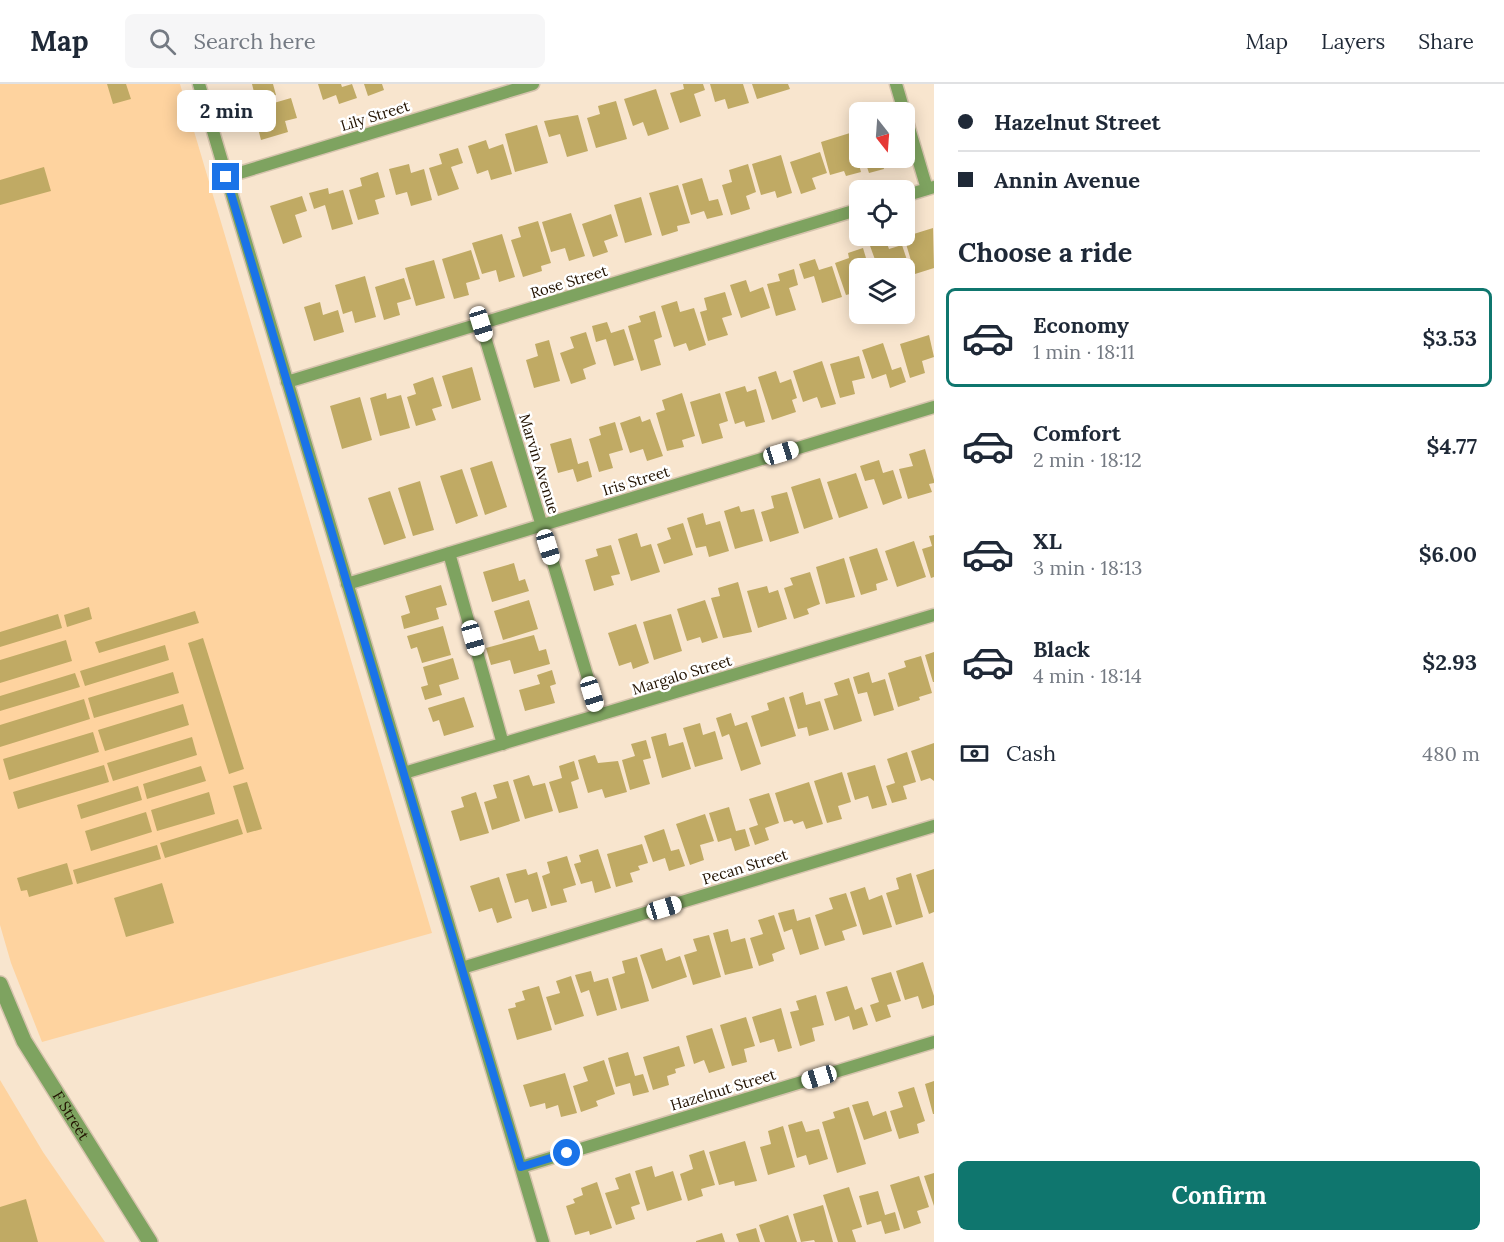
<!DOCTYPE html>
<meta charset="utf-8">
<style>
:root{--surface:#fff;--page:#f6f6f7;--text:#1f2937;--muted:#747a83;--line:#e0e1e3;--accent:#0f766e}
body{margin:0;font-family:Lora,serif;background:var(--page);color:var(--text);height:100vh;display:flex;flex-direction:column;font-size:22px;white-space:nowrap}
*{box-sizing:border-box;margin:0}
p{font-size:20px;color:var(--muted)}
.icon{flex:none;width:33px;height:33px;fill:none;stroke:currentColor;stroke-width:2;stroke-linecap:round;stroke-linejoin:round}
.map{position:relative;flex:1;overflow:hidden}
.side{display:flex;flex-direction:column;background:var(--surface);width:570px}
.side>*{flex:none}
.top-card{display:grid;align-content:center;height:132px;padding:0 24px;background:var(--surface)}
.needle{width:39px;rotate:163deg}
.controls{position:absolute;left:849px;top:18px;display:grid;gap:12px}
.controls a{display:grid;place-items:center;width:66px;height:66px;border-radius:9px;background:var(--surface);box-shadow:0 3px 15px #0003;font-size:30px}
.end{position:absolute;width:27px;height:27px;margin:-14px;border:8px solid #1a73e8;background:#fff;box-shadow:0 0 0 3px #fff}
.from{border-radius:50%}
.bubble{position:absolute;height:42px;border-radius:9px;background:var(--surface);box-shadow:0 3px 15px #0003;font-size:20px;font-weight:800;line-height:42px;text-align:center}
.car{position:absolute;width:18px;height:36px;margin:-18px -9px;border-radius:8px;box-shadow:0 0 4px 2px #0007;background:linear-gradient(#fff 24%,#345 0 40%,#fff 0 76%,#345 0 86%,#fff 0)}
.top-card b{display:flex;align-items:center;gap:21px;height:57px;font-size:22px}
.top-card b+b{border-top:2px solid var(--line)}
.top-card i{width:15px;height:15px;background:var(--text)}
ul{padding:0;list-style:none}
li{display:flex;align-items:center;gap:18px;height:99px;margin:0 12px 9px;padding:0 12px;border:3px solid transparent;border-radius:9px}
li div{flex:1}
li b{display:block;font-size:22px}
li em{font-style:normal;font-weight:800}
li.current{border-color:var(--accent)}
li>.icon{width:54px;height:54px;stroke-width:1.5}
h2{padding:0 24px;font-size:27px;line-height:72px}
.pay{display:flex;align-items:center;gap:15px;height:66px;padding:0 24px;font-size:22px}
.pay p{margin-inline-start:auto}
.cta{display:flex;gap:12px;margin-top:auto;padding:12px 24px}
.cta a{flex:1;height:69px;border-radius:9px;background:var(--accent);color:#fff;font-size:24px;font-weight:800;line-height:69px;text-align:center}
header{display:flex;align-items:center;gap:36px;box-sizing:border-box;height:84px;padding:0 30px;background:var(--surface);border-bottom:2px solid var(--line)}
header strong{font-size:28px}
nav{display:flex;gap:33px;margin-inline-start:auto;font-size:21px}
.search{width:420px;height:54px;background:var(--page);display:flex;align-items:center;gap:15px;box-sizing:border-box;padding:0 21px;border-radius:9px;color:var(--muted);font-size:22px}
main{display:flex;flex:1;min-height:0}
.map>svg:first-child{display:block}
.built{fill:#fed39f}
.building{fill:#c0aa64}
.lines{fill:none;stroke-linecap:round;stroke-linejoin:round}
.minor-casing{stroke:#d6c3ad;stroke-width:15}
.tertiary-casing{stroke:#d6c3ad;stroke-width:18}
.minor{stroke:#7ea360;stroke-width:12}
.tertiary{stroke:#7ea360;stroke-width:15}
.route{stroke:#1a73e8;stroke-width:8}
.labels{text-anchor:middle;stroke-width:5;stroke-linejoin:round;paint-order:stroke}
.street-label{font-size:15px;fill:#221200;stroke:#fff}
</style>
<header>
<strong>Map</strong>
<div class="search"><svg class="icon" aria-label="search" viewBox="0 0 24 24"><circle cx="10" cy="10" r="6"/><path d="M15 15l6 6"/></svg>Search here</div>
<nav><a>Map</a><a>Layers</a><a>Share</a></nav>
</header>
<main>
<div class="map">
<svg width="934" height="1158" viewBox="0 0 934 1158">
<rect width="100%" height="100%" fill="#f8e5ce"/>
<path class="built" d="M0,0h180l252,849 -390,109 -31,-79 -11,-38z
M0,996l43,72 62,90h-105z"/>
<path class="building" d="M107,0h19l5,15 -18,5z
M252,0h21l3,11 -20,5z
M318,0h23l1,3 10,-3 5,14 -18,6 -3,-9 -13,5z
M364,0h18l2,6 -16,6z
M683,0h20l2,6 -11,4 7,22 -21,7 -10,-30 14,-4z
M710,0h33l6,19 -21,6 -3,-10 -10,3z
M752,0h36l2,5 -33,10z
M656,5l13,40 -21,7 -5,-14 -10,4 -9,-27z
M291,14l6,20 -12,3 3,11 -27,8 -8,-31z
M616,17l11,38 -31,9 -9,-30 13,-4 -2,-8z
M578,31l10,36 -21,6 -7,-23 -11,3 -5,-16z
M537,41l11,38 -33,9 -10,-38z
M850,49l11,39 -15,4 -2,-5 -14,4 -9,-33z
M486,56l3,9 14,-5 9,30 -21,6 -3,-10 -11,4 -9,-28z
M458,64l5,15 -12,4 8,22 -21,7 -9,-28 13,-4 -3,-10z
M820,68l7,21 -15,5 4,11 -15,5 -11,-32z
M781,71l11,38 -15,5 -2,-7 -14,4 -9,-31z
M864,74h17l3,11 -15,4z
M409,80l2,9 13,-4 8,31 -21,6 -4,-14 -11,3 -7,-26z
M748,80l8,28 -10,4 4,13 -19,6 -9,-30 10,-3 -3,-12z
M44,83l7,24 -51,14v-25z
M378,88l7,25 -10,3 4,14 -21,6 -9,-30 13,-4 -2,-8z
M702,94l7,23 9,-2 5,16 -16,4 -3,-8 -13,4 -9,-31z
M678,101l12,38 -13,3 1,5 -16,5 -13,-43z
M328,104l1,6 14,-4 10,34 -21,6 -7,-25 -11,4 -5,-16z
M302,112l5,15 -12,4 7,22 -19,7 -13,-38z
M641,113l11,38 -27,8 -11,-38z
M571,129l14,43 -16,5 -4,-13 -14,4 -9,-30z
M611,130l7,22 -14,5 4,11 -15,5 -11,-33z
M538,137l13,42 -10,3 1,5 -19,6 -12,-37 10,-3 -3,-10z
M933,144l1,40 -19,6 -11,-37z
M502,150l13,43 -16,5 -3,-12 -14,4 -10,-31z
M885,154l4,11 13,-4 7,21 -31,2 -9,-25z
M863,164l6,20h-9v8l-3,1 2,31 -5,-15 -8,2 -11,-32 14,-5 -1,-5z
M471,166l9,29 -14,4 3,12 -15,4 -12,-40z
M815,175l4,11 13,-4 10,31 -20,6 -8,-27 -10,3 -5,-15z
M434,176l11,38 -29,8 -11,-38z
M794,185l4,16 -9,3 7,22 -20,6 -9,-32 13,-3 -2,-7z
M365,192l11,41 -21,6 -3,-12 -9,3 -8,-29z
M404,194l7,21 -14,4 3,12 -16,5 -9,-33z
M746,196l4,12 13,-5 7,21 -29,10 -11,-33z
M725,208l7,23 -10,3 6,17 -20,6 -8,-29 7,-2 -3,-12z
M677,217l3,11 14,-4 12,37 -17,6 -3,-8 -12,4 -13,-41z
M320,218l3,13 15,-5 6,22 -30,9 -10,-34z
M655,227l7,26 -8,3 7,25 -20,6 -13,-45 13,-4 -2,-6z
M607,238l4,11 13,-4 10,31 -20,6 -8,-27 -10,3 -4,-16z
M586,248l10,32 -13,5 3,10 -15,5 -11,-31 14,-5 -4,-11z
M929,251l5,22 -12,4 3,12 -15,5 -10,-34z
M549,256l11,41 -26,7 -8,-28 12,-4 -3,-12z
M883,259l9,27 9,-3 5,15 -16,6 -4,-14 -14,5 -10,-29z
M859,272l6,22 -13,3 3,13 -15,4 -10,-34z
M822,277l14,43 -15,4 -4,-11 -14,5 -10,-31z
M472,283l9,33 -29,9 -10,-33z
M776,287l4,12 11,-4 6,19 -5,2 4,12 -24,8 -14,-43z
M433,293l9,29 -10,3 4,11 -20,6 -9,-29 9,-3 -3,-10z
M745,302l2,6 9,-3 9,33 -19,5 -2,-6 -9,3 -10,-32z
M386,309l1,6 14,-4 9,33 -30,8 -10,-38z
M682,309l13,43 -13,4 2,7 -17,4 -11,-38 9,-3 -3,-10z
M720,309l8,28 -9,3 4,14 -21,6 -12,-42z
M360,313l12,43 -30,9 -12,-43z
M640,332l2,6 8,-3 13,37 -16,5 -4,-12 -13,4 -10,-30z
M615,338l8,28 -14,4 4,14 -14,4 -10,-33 12,-4 -2,-8z
M571,354l7,26 10,-3 4,16 -15,5 -4,-13 -15,4 -8,-29z
M925,365l9,31v3l-5,1 3,8 -24,7 -9,-30 14,-3 -4,-12z
M879,376l4,13 10,-3 9,28 -19,7 -9,-26 -9,2 -5,-15z
M492,377l15,46 -22,8 -15,-47z
M462,385l16,47 -22,8 -16,-48z
M856,389l12,35 -29,10 -12,-36z
M820,394l13,41 -29,10 -13,-42z
M420,397l14,49 -21,6 -15,-48z
M390,407l16,47 -22,7 -16,-47z
M787,408l12,41 -29,9 -9,-30 13,-4 -3,-12z
M739,422l2,6 13,-3 9,32 -28,8 -11,-38z
M703,429l3,12 14,-4 9,30 -20,6 -3,-11 -10,2 -9,-30z
M683,439l10,32 -29,9 -7,-20 14,-5 -4,-11z
M637,449l4,14 10,-3 9,28 -29,9 -13,-42z
M934,451v42l-3,1 -9,-29 10,-3 -3,-10z
M914,457l12,36 -29,10 -12,-36z
M611,461l9,29 -9,2 3,9 -20,6 -9,-31 13,-4 -2,-7z
M877,464l11,32 -12,4 1,6 -16,5 -12,-38z
M844,474l11,39 -29,7 -10,-37z
M514,479l5,18 6,-2 4,12 -37,11 -9,-30z
M810,488l10,32 -13,5 2,5 -15,5 -10,-31 9,-3 -3,-7z
M738,498l14,50 -29,6 -12,-40 9,-2 -2,-8z
M441,501l6,20 -11,3 3,11 -35,10 -3,-13 9,-3 -5,-17z
M767,502l2,7 9,-3 9,29 -29,9 -11,-37z
M529,516l9,29 -35,11 -9,-29z
M705,516l13,38 -16,5 -2,-6 -13,4 -10,-32z
M89,523l3,12 -25,8 -3,-12z
M195,527l4,12 -100,30 -4,-11z
M58,530l4,14 -62,19v-15z
M671,530l11,37 -28,9 -11,-38z
M636,540l13,39 -16,6 -2,-7 -12,4 -11,-33z
M443,542l8,29 -29,8 -5,-16 -6,2 -4,-13z
M534,551l5,16 7,-2 4,15 -36,10 -4,-14 -19,5 -5,-17z
M203,554l41,131 -15,5 -41,-131z
M66,556l6,21 -72,22v-23z
M165,561l4,15 -84,26 -5,-15z
M934,568v30h-1l-8,-27z
M921,572l11,37 -13,4 1,3 -22,7 -10,-34 18,-6 -2,-6z
M453,574l6,21 -20,6 3,10 -17,5 -4,-13 7,-2 -5,-18z
M552,586l4,14 -6,2 5,17 -30,8 -6,-21 21,-6 -3,-9z
M173,588l6,21 -85,25 -6,-20z
M869,588l3,11 13,-4 9,31 -20,6 -7,-24 -9,2 -5,-17z
M75,589l5,14 -80,24v-15z
M849,594l13,43 -28,9 -10,-31 14,-4 -4,-12z
M803,608l3,13 14,-4 9,29 -20,6 -2,-9 -9,2 -9,-32z
M464,613l10,30 -30,9 -5,-16 -6,2 -5,-14z
M784,613l12,39 -35,11 -10,-31 18,-6 -2,-7z
M84,615l6,20 -90,28v-22z
M183,620l6,21 -84,26 -7,-21z
M731,629l4,13 12,-4 14,42 -20,7 -12,-37 -7,3 -6,-19z
M700,639l3,12 12,-4 8,28 -28,8 -12,-39z
M93,648l6,20 -90,28 -6,-21z
M666,649l3,13 14,-4 8,27 -29,9 -11,-41z
M192,653l5,18 -84,26 -6,-18z
M646,656l5,18 -8,2 7,24 -20,6 -8,-30 13,-4 -4,-12z
M934,659v38l-4,-3 -9,3 -10,-30z
M907,668l9,30 -13,4 4,13 -15,4 -6,-17 9,-3 -8,-24z
M595,671l3,8 20,-2 9,31 -22,6 -3,-9 -14,4 -10,-33z
M574,677l5,18 -8,3 7,26 -19,5 -10,-31 13,-4 -3,-12z
M104,681l5,17 -91,27 -5,-17z
M875,681l12,40 -15,4 -4,-13 -13,4 -8,-27z
M201,682l5,15 -59,18 -4,-15z
M842,688l9,30 -13,4 4,13 -15,4 -13,-42z
M529,691l4,11 12,-3 8,28 -28,8 -12,-39z
M508,697l12,40 -28,9 -8,-28 13,-4 -4,-13z
M247,698l15,47 -15,4 -14,-47z
M809,698l14,42 -17,5 -3,-8 -9,3 -2,-4 -8,2 -9,-29z
M138,702l4,14 -61,19 -4,-14z
M209,708l6,22 -58,17 -6,-21z
M476,708l13,41 -29,8 -9,-30 13,-4 -3,-10z
M769,709l10,30 -14,5 4,12 -14,5 -6,-17 9,-3 -9,-26z
M729,723l7,24 9,-2 5,17 -15,5 -4,-13 -13,4 -9,-29z
M146,728l6,20 -61,19 -6,-20z
M705,730l9,27 -14,4 4,15 -14,5 -14,-41z
M238,735l5,15 -78,24 -5,-15z
M664,745l7,22 8,-2 6,17 -16,5 -4,-13 -12,4 -9,-26z
M642,760l6,19 -10,3 2,4 -10,3 3,9 -17,5 -9,-33z
M157,761l4,14 -84,25 -4,-14z
M598,765l13,39 -16,5 -3,-12 -11,3 -7,-20 7,-2 -2,-7z
M567,772l9,29 -13,4 4,13 -16,4 -9,-30 8,-3 -3,-11z
M67,779l6,21 -44,13 -2,-7 -6,1 -4,-13z
M526,785l2,6 9,-3 10,36 -15,4 -4,-13 -13,4 -9,-29z
M934,785v43l-5,2 -13,-39z
M911,789l12,44 -27,8 -10,-32 13,-4 -3,-11z
M499,793l13,41 -15,5 -5,-15 -13,4 -9,-26z
M162,799l12,40 -48,14 -12,-39z
M865,803l4,13 13,-5 10,32 -29,8 -13,-43z
M846,809l11,33 -15,5 3,9 -20,6 -10,-31 18,-6 -4,-11z
M794,825l3,12 13,-4 9,32 -19,6 -8,-26 -8,3 -6,-19z
M774,831l11,34 -13,5 2,7 -15,5 -9,-28 13,-4 -5,-14z
M728,845l3,13 14,-4 8,30 -28,7 -12,-42z
M709,851l12,42 -28,8 -9,-30 13,-4 -4,-12z
M662,864l4,13 14,-5 7,21 -35,12 -12,-34z
M637,873l12,44 -28,8 -9,-32 13,-4 -3,-12z
M923,878l11,34v9l-12,4 -4,-13 -13,4 -9,-29z
M591,887l3,11 14,-4 9,32 -20,6 -8,-26 -8,3 -6,-18z
M891,888l10,29 -14,4 4,12 -15,5 -6,-17 9,-3 -8,-24z
M571,892l13,40 -29,9 -9,-28 14,-4 -4,-12z
M539,902l13,44 -35,10 -9,-31 8,-2 -1,-4 10,-3 -3,-9z
M847,902l8,24 7,-3 6,18 -15,5 -4,-14 -14,5 -9,-29z
M816,911l8,30 -12,3 3,13 -15,5 -10,-34 9,-2 -3,-9z
M781,924l11,40 -14,4 -4,-13 -14,4 -8,-26z
M746,933l9,29 -11,3 3,13 -15,4 -12,-41z
M712,944l13,40 -16,5 -5,-13 -10,4 -8,-28z
M679,962l6,20 -10,3 1,4 -9,3 2,9 -16,5 -10,-33z
M628,968l7,24 8,-2 6,18 -16,4 -3,-13 -14,4 -8,-29z
M604,976l11,34 -19,7 2,5 -17,6 -8,-26 15,-5 -5,-14z
M565,989l12,40 -16,4 -3,-12 -12,4 -1,-6 -15,4 -7,-22z
M934,997v33h-1l-8,-30z
M914,1003l11,34 -8,3 2,9 -20,6 -9,-28 13,-4 -5,-15z
M868,1017l5,15 13,-5 6,20 -28,9 -12,-35z
M849,1023l17,57 -29,9 -15,-51 13,-4 -2,-6z
M802,1037l4,11 13,-3 9,30 -19,6 -3,-10 -9,3 -9,-33z
M783,1042l12,41 -27,8 -8,-28 11,-3 -3,-13z
M745,1057l12,40 -22,5 -1,-5 -15,4 -10,-33z
M704,1066l11,35 -14,4 2,7 -15,5 -8,-27 13,-5 -4,-14z
M652,1082l3,11 18,-6 9,29 -35,11 -12,-40z
M630,1089l10,31 -9,3 4,12 -19,6 -11,-32 14,-4 -4,-11z
M934,1089v33l-10,-30z
M919,1092l10,31 -12,4 4,12 -17,6 -14,-44z
M597,1098l15,46 -22,7 -1,-4 -14,4 -9,-29 9,-3 -2,-4 10,-4 -2,-7z
M849,1103l13,40 -10,3 4,12h-18l-15,-47z
M878,1107l7,24 10,-3 5,18 -15,4 -4,-13 -14,4 -8,-29z
M26,1115l12,43h-38v-35z
M823,1121l10,37h-18l-1,-2 -13,2 -8,-28z
M788,1131l9,27h-32l-6,-17z
M756,1144l4,14h-21l-3,-8z
M722,1149l3,9h-29v-1z"/>
<g class="lines">
<defs>
<path id="minor" d="M199,0l344,1158
M896,0l31,105
M226,93l307,-93
M904,112l30,-9
M481,240l118,391
M287,298l573,-173
M449,469l54,191
M347,500l587,-177
M404,689l530,-158
M462,884l472,-142
M521,1083l413,-125"/>
<g id="tertiary">
<path id="s1" d="M0,900l24,57 126,201"/>
</g>
</defs>
<use href="#minor" class="minor-casing"/>
<use href="#tertiary" class="tertiary-casing"/>
<use href="#minor" class="minor"/>
<use href="#tertiary" class="tertiary"/>
</g>
<g class="lines">
<path class="route" d="M226,93l295,990 46,-14"/>
</g>
<g class="labels">
<g class="street-label">
<text transform="translate(375 32) rotate(-17)" y="5">Lily Street</text>
<text transform="translate(569 198) rotate(-17)" y="5">Rose Street</text>
<text transform="translate(539 380) rotate(73)" y="5">Marvin Avenue</text>
<text transform="translate(636 397) rotate(-17)" y="5">Iris Street</text>
<text transform="translate(682 591) rotate(-17)" y="5">Margalo Street</text>
<text transform="translate(745 783) rotate(-17)" y="5">Pecan Street</text>
<text transform="translate(723 1006) rotate(-17)" y="5">Hazelnut Street</text>
<text dy="5" stroke="none"><textPath href="#s1" startOffset="150">F Street</textPath></text>
</g>
</g>
</svg>
<div class="controls">
<a><svg class="needle" viewBox="-14 -14 28 28"><path d="M0-13l5 13h-10z" fill="#e53935"/><path d="M0 13l5-13h-10z" fill="#747a83"/></svg></a>
<a><svg class="icon" aria-label="locate" viewBox="0 0 24 24"><circle cx="12" cy="12" r="6"/><path d="M12 2v4M12 18v4M2 12h4M18 12h4"/></svg></a>
<a><svg class="icon" aria-label="layers" viewBox="0 0 24 24"><path d="M12 4l9 5-9 5-9-5zM3 14l9 5 9-5"/></svg></a>
</div>
<i class="end from" style="left:567px;top:1069px"></i>
<i class="end" style="left:226px;top:93px"></i>
<div class="bubble" style="left:177px;top:6px;width:99px">2 min</div>
<i class="car" style="left:481px;top:240px;rotate:163deg"></i>
<i class="car" style="left:781px;top:369px;rotate:73deg"></i>
<i class="car" style="left:548px;top:463px;rotate:163deg"></i>
<i class="car" style="left:473px;top:554px;rotate:164deg"></i>
<i class="car" style="left:592px;top:610px;rotate:163deg"></i>
<i class="car" style="left:664px;top:824px;rotate:73deg"></i>
<i class="car" style="left:819px;top:993px;rotate:253deg"></i>
</div>
<section class="side">
<div class="top-card">
<b><i class="from"></i>Hazelnut Street</b>
<b><i></i>Annin Avenue</b>
</div>
<h2>Choose a ride</h2>
<ul>
<li class="current"><svg class="icon" aria-label="car" viewBox="0 0 24 24"><path d="M5 17H2v-5l4-1 3-4h7l3 4 3 1v5h-3M9 17h6M6 11h13"/><circle cx="7" cy="17" r="2"/><circle cx="17" cy="17" r="2"/></svg><div><b>Economy</b><p>1 min · 18:11</p></div><em>$3.53</em></li>
<li><svg class="icon" aria-label="car" viewBox="0 0 24 24"><path d="M5 17H2v-5l4-1 3-4h7l3 4 3 1v5h-3M9 17h6M6 11h13"/><circle cx="7" cy="17" r="2"/><circle cx="17" cy="17" r="2"/></svg><div><b>Comfort</b><p>2 min · 18:12</p></div><em>$4.77</em></li>
<li><svg class="icon" aria-label="car" viewBox="0 0 24 24"><path d="M5 17H2v-5l4-1 3-4h7l3 4 3 1v5h-3M9 17h6M6 11h13"/><circle cx="7" cy="17" r="2"/><circle cx="17" cy="17" r="2"/></svg><div><b>XL</b><p>3 min · 18:13</p></div><em>$6.00</em></li>
<li><svg class="icon" aria-label="car" viewBox="0 0 24 24"><path d="M5 17H2v-5l4-1 3-4h7l3 4 3 1v5h-3M9 17h6M6 11h13"/><circle cx="7" cy="17" r="2"/><circle cx="17" cy="17" r="2"/></svg><div><b>Black</b><p>4 min · 18:14</p></div><em>$2.93</em></li>
</ul>
<div class="pay"><svg class="icon" aria-label="cash" viewBox="0 0 24 24"><path d="M3 7h18v10H3z"/><circle cx="12" cy="12" r="2"/></svg>Cash<p>480 m</p></div>
<div class="cta"><a>Confirm</a></div>
</section>
</main>
